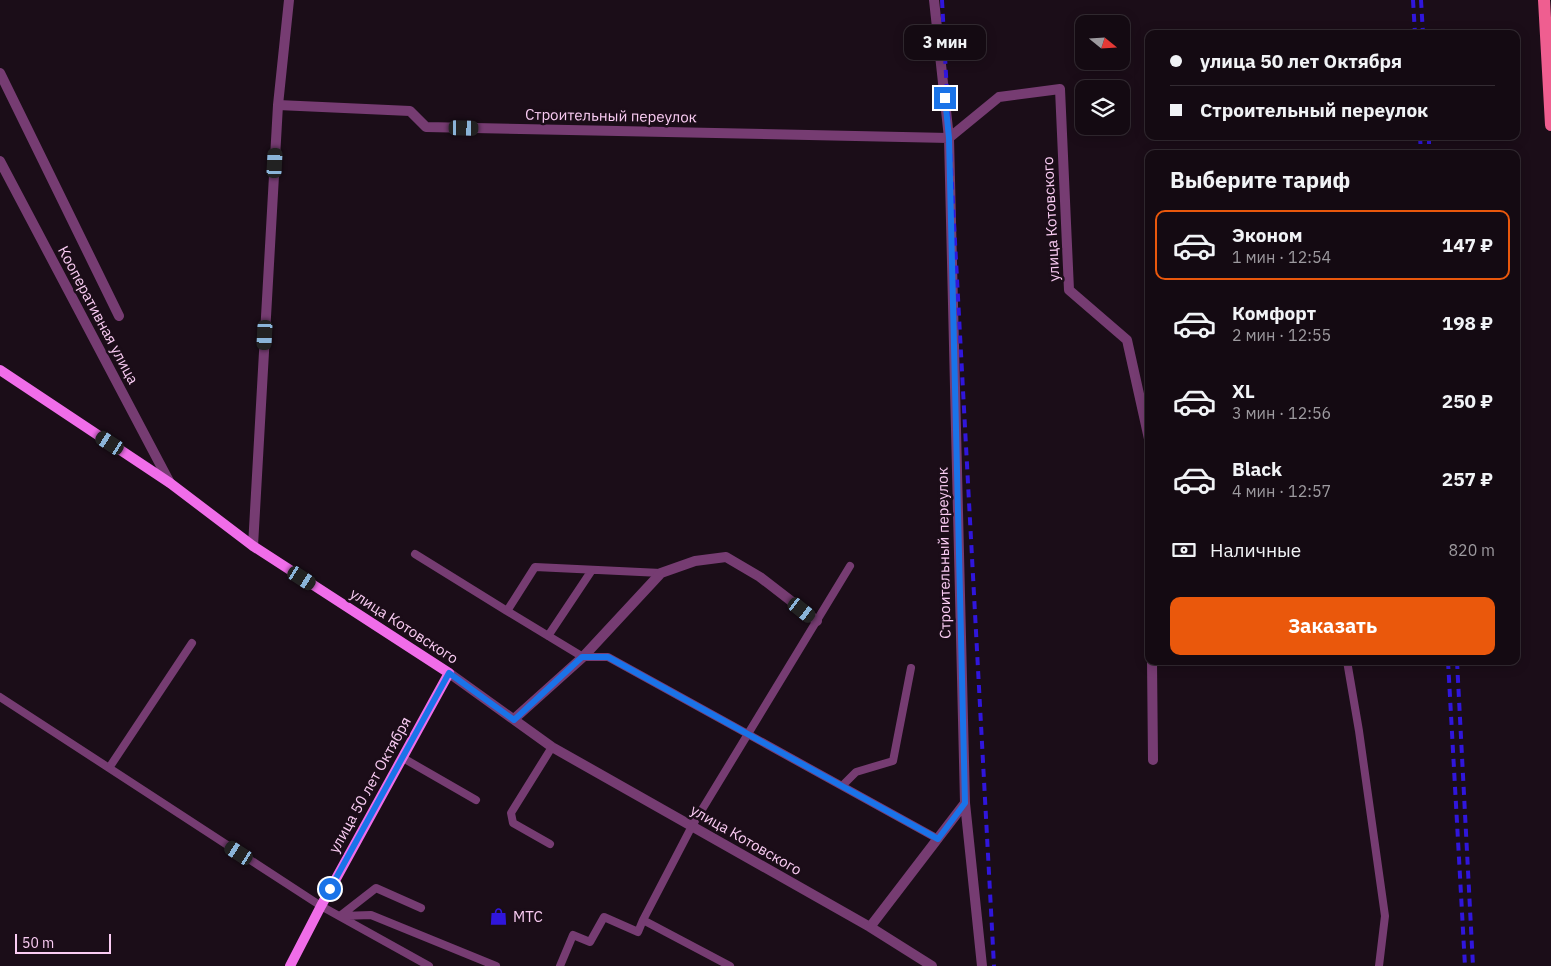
<!DOCTYPE html>
<html lang="ru">
<meta charset="utf-8">
<style>
:root{--surface:#140a12;--page:#211820;--text:#f1f3f6;--muted:#9d9a9f;--line:#332b32;--accent:#ea580c}
body{margin:0;font-family:"IBM Plex Sans",sans-serif;background:var(--page);color:var(--text);height:100vh;display:flex;flex-direction:column;font-size:19px;white-space:nowrap}
*{box-sizing:border-box;margin:0}
p{font-size:16px;color:var(--muted)}
.icon{flex:none;width:28px;height:28px;fill:none;stroke:currentColor;stroke-width:2;stroke-linecap:round;stroke-linejoin:round}
.map{position:relative;flex:1;overflow:hidden}
.panel{position:absolute;left:1145px;top:150px;width:375px;height:515px;display:flex;flex-direction:column;background:var(--surface);border-radius:10px;box-shadow:0 2px 12px #0003,0 0 0 1px var(--line)}
.panel>*{flex:none}
.banner{position:absolute;left:1145px;top:30px;width:375px;height:110px;border-radius:10px;box-shadow:0 2px 12px #0003,0 0 0 1px var(--line);display:grid;align-content:center;height:110px;padding:0 25px;background:var(--surface)}
.needle{width:32px;rotate:108deg}
.tools{position:absolute;left:1075px;top:15px;display:grid;gap:10px}
.tools a{display:grid;place-items:center;width:55px;height:55px;border-radius:10px;background:var(--surface);box-shadow:0 2px 12px #0003,0 0 0 1px var(--line);font-size:25px}
.scale{position:absolute;left:15px;bottom:12px;width:96px;box-sizing:border-box;padding-left:5px;border:2px solid #faccf3;border-top:0;font-size:14px;line-height:18px;white-space:nowrap;color:#faccf3;-webkit-text-stroke:4px #1b0d18;paint-order:stroke}
.end{position:absolute;width:22px;height:22px;margin:-11px;border:6px solid #1a73e8;background:#fff;box-shadow:0 0 0 2px #fff}
.from{border-radius:50%}
.bubble{position:absolute;height:35px;border-radius:10px;background:var(--surface);box-shadow:0 2px 12px #0003,0 0 0 1px var(--line);font-size:16px;font-weight:800;line-height:35px;text-align:center}
.car{position:absolute;width:15px;height:30px;margin:-15px -8px;border-radius:6px;box-shadow:0 0 4px 1px #0007;background:linear-gradient(#222 24%,#8ab4d8 0 40%,#222 0 76%,#8ab4d8 0 86%,#222 0)}
.banner b{display:flex;align-items:center;gap:18px;height:48px;font-size:19px}
.banner b+b{border-top:1px solid var(--line)}
.banner i{width:12px;height:12px;background:var(--text)}
ul{padding:0;list-style:none}
li{display:flex;align-items:center;gap:15px;height:70px;margin:0 10px 8px;padding:0 15px;border:2px solid transparent;border-radius:10px}
li div{flex:1}
li b{display:block;font-size:19px}
li em{font-style:normal;font-weight:800}
li.active{border-color:var(--accent)}
li>.icon{width:45px;height:45px;stroke-width:1.5}
h2{padding:0 25px;font-size:22px;line-height:60px}
.pay{display:flex;align-items:center;gap:12px;height:55px;padding:0 25px;font-size:19px}
.pay p{margin-inline-start:auto}
.primary-button{display:flex;gap:10px;margin-top:auto;padding:10px 25px}
.primary-button a{flex:1;height:58px;border-radius:10px;background:var(--accent);color:#fff;font-size:20px;font-weight:800;line-height:58px;text-align:center}
.map>svg:first-child{display:block}
.lines{fill:none;stroke-linecap:round;stroke-linejoin:round}
.service{stroke:#763c72;stroke-width:8}
.minor{stroke:#763c72;stroke-width:10}
.secondary{stroke:#f06de9;stroke-width:10}
.primary{stroke:#ef5e90;stroke-width:12}
.rail{stroke:#3016dc;stroke-width:4;stroke-dasharray:8 6;stroke-linecap:butt}
.route{stroke:#1a73e8;stroke-width:6}
.labels{text-anchor:middle;stroke-width:5;stroke-linejoin:round;paint-order:stroke}
.street-label{font-size:15px;fill:#faccf3;stroke:#1b0d18}
.poi-label{font-size:15px;fill:#faccf3;stroke:#1b0d18;text-anchor:start}
</style>
<div class="map">
<svg width="1551" height="966" viewBox="0 0 1551 966">
<rect width="100%" height="100%" fill="#1b0d18"/>
<g class="lines">
<path class="service" d="M415,554l92,57 28,-44 126,6
M507,611l76,46h25l330,182
M548,636l44,-66
M1347,661l12,70 26,185 -6,50
M0,697l321,209 108,60
M403,758l73,42
M109,768l83,-125
M842,786l14,-14 37,-11 18,-93
M550,844l-37,-21 -2,-10 41,-66
M340,916l36,-28 45,20
M341,916l30,-1 125,51
M560,966l13,-31 17,7 14,-25 34,15 5,-12
M730,966l-87,-46 49,-94 158,-260"/>
<path class="minor" d="M934,0l15,138 16,665 17,163
M0,73l119,243
M278,105l132,6 16,16 523,11 50,-41 61,-8 9,201 58,50 22,99
M0,161l170,322
M253,546l25,-441 11,-105
M1152,661l1,99
M449,673l103,74 318,180 62,39
M514,719l69,-62 78,-84 34,-12 31,-4 34,20 57,44
M870,927l95,-124"/>
<path class="secondary" d="M0,370l170,113 83,63 196,127 -128,233 -31,60"/>
<path class="primary" d="M1544,0l7,125"/>
<path class="rail" d="M942,0l52,966
M1413,0l2,34
M1421,0l2,34
M1420,136l1,18
M1429,136v18
M1448,661l17,305
M1457,661l16,305"/>
</g>
<g class="lines">
<path class="route" d="M330,889l119,-216 65,47 68,-63h26l330,182 27,-36 -16,-665 -4,-40"/>
</g>
<defs>
<symbol id="shop-bare" viewBox="-9 -9 18 18"><path d="M-5-2.5h2.3a2.7 3.5 0 0 1 5.4 0H5L5.5 6h-11ZM-1.5-2.5h3a1.5 2.3 0 0 0-3 0Z" fill="#3016dc" stroke="#1b0d18" stroke-width="2.5" paint-order="stroke"/></symbol>
</defs>
<g fill-rule="evenodd">
<use href="#shop-bare" x="486" y="904" width="25" height="25"/>
</g>
<g class="labels">
<g class="street-label">
<text transform="translate(611 116) rotate(1)" y="5">Строительный переулок</text>
<text transform="translate(1051 219) rotate(-93)" y="5">улица Котовского</text>
<text transform="translate(98 315) rotate(62)" y="5">Кооперативная улица</text>
<text transform="translate(944 553) rotate(-91)" y="5">Строительный переулок</text>
<text transform="translate(404 626) rotate(33)" y="5">улица Котовского</text>
<text transform="translate(370 785) rotate(-61)" y="5">улица 50 лет Октября</text>
<text transform="translate(746 840) rotate(30)" y="5">улица Котовского</text>
</g>
<g class="poi-label">
<text x="513" y="922">МТС</text>
</g>
</g>
</svg>
<div class="tools">
<a><svg class="needle" viewBox="-14 -14 28 28"><path d="M0-13l5 13h-10z" fill="#e53935"/><path d="M0 13l5-13h-10z" fill="#9d9a9f"/></svg></a>
<a><svg class="icon" aria-label="layers" viewBox="0 0 24 24"><path d="M12 4l9 5-9 5-9-5zM3 14l9 5 9-5"/></svg></a>
</div>
<div class="scale">50 m</div>
<i class="end from" style="left:330px;top:889px"></i>
<i class="end" style="left:945px;top:98px"></i>
<div class="bubble" style="left:904px;top:25px;width:82px">3 мин</div>
<i class="car" style="left:464px;top:128px;rotate:91deg"></i>
<i class="car" style="left:275px;top:163px;rotate:3deg"></i>
<i class="car" style="left:265px;top:335px;rotate:183deg"></i>
<i class="car" style="left:110px;top:443px;rotate:303deg"></i>
<i class="car" style="left:302px;top:578px;rotate:123deg"></i>
<i class="car" style="left:802px;top:610px;rotate:128deg"></i>
<i class="car" style="left:239px;top:853px;rotate:303deg"></i>
<div class="banner">
<b><i class="from"></i>улица 50 лет Октября</b>
<b><i></i>Строительный переулок</b>
</div>
<section class="panel">
<h2>Выберите тариф</h2>
<ul>
<li class="active"><svg class="icon" aria-label="car" viewBox="0 0 24 24"><path d="M5 17H2v-5l4-1 3-4h7l3 4 3 1v5h-3M9 17h6M6 11h13"/><circle cx="7" cy="17" r="2"/><circle cx="17" cy="17" r="2"/></svg><div><b>Эконом</b><p>1 мин · 12:54</p></div><em>147 ₽</em></li>
<li><svg class="icon" aria-label="car" viewBox="0 0 24 24"><path d="M5 17H2v-5l4-1 3-4h7l3 4 3 1v5h-3M9 17h6M6 11h13"/><circle cx="7" cy="17" r="2"/><circle cx="17" cy="17" r="2"/></svg><div><b>Комфорт</b><p>2 мин · 12:55</p></div><em>198 ₽</em></li>
<li><svg class="icon" aria-label="car" viewBox="0 0 24 24"><path d="M5 17H2v-5l4-1 3-4h7l3 4 3 1v5h-3M9 17h6M6 11h13"/><circle cx="7" cy="17" r="2"/><circle cx="17" cy="17" r="2"/></svg><div><b>XL</b><p>3 мин · 12:56</p></div><em>250 ₽</em></li>
<li><svg class="icon" aria-label="car" viewBox="0 0 24 24"><path d="M5 17H2v-5l4-1 3-4h7l3 4 3 1v5h-3M9 17h6M6 11h13"/><circle cx="7" cy="17" r="2"/><circle cx="17" cy="17" r="2"/></svg><div><b>Black</b><p>4 мин · 12:57</p></div><em>257 ₽</em></li>
</ul>
<div class="pay"><svg class="icon" aria-label="cash" viewBox="0 0 24 24"><path d="M3 7h18v10H3z"/><circle cx="12" cy="12" r="2"/></svg>Наличные<p>820 m</p></div>
<div class="primary-button"><a>Заказать</a></div>
</section>
</div>
